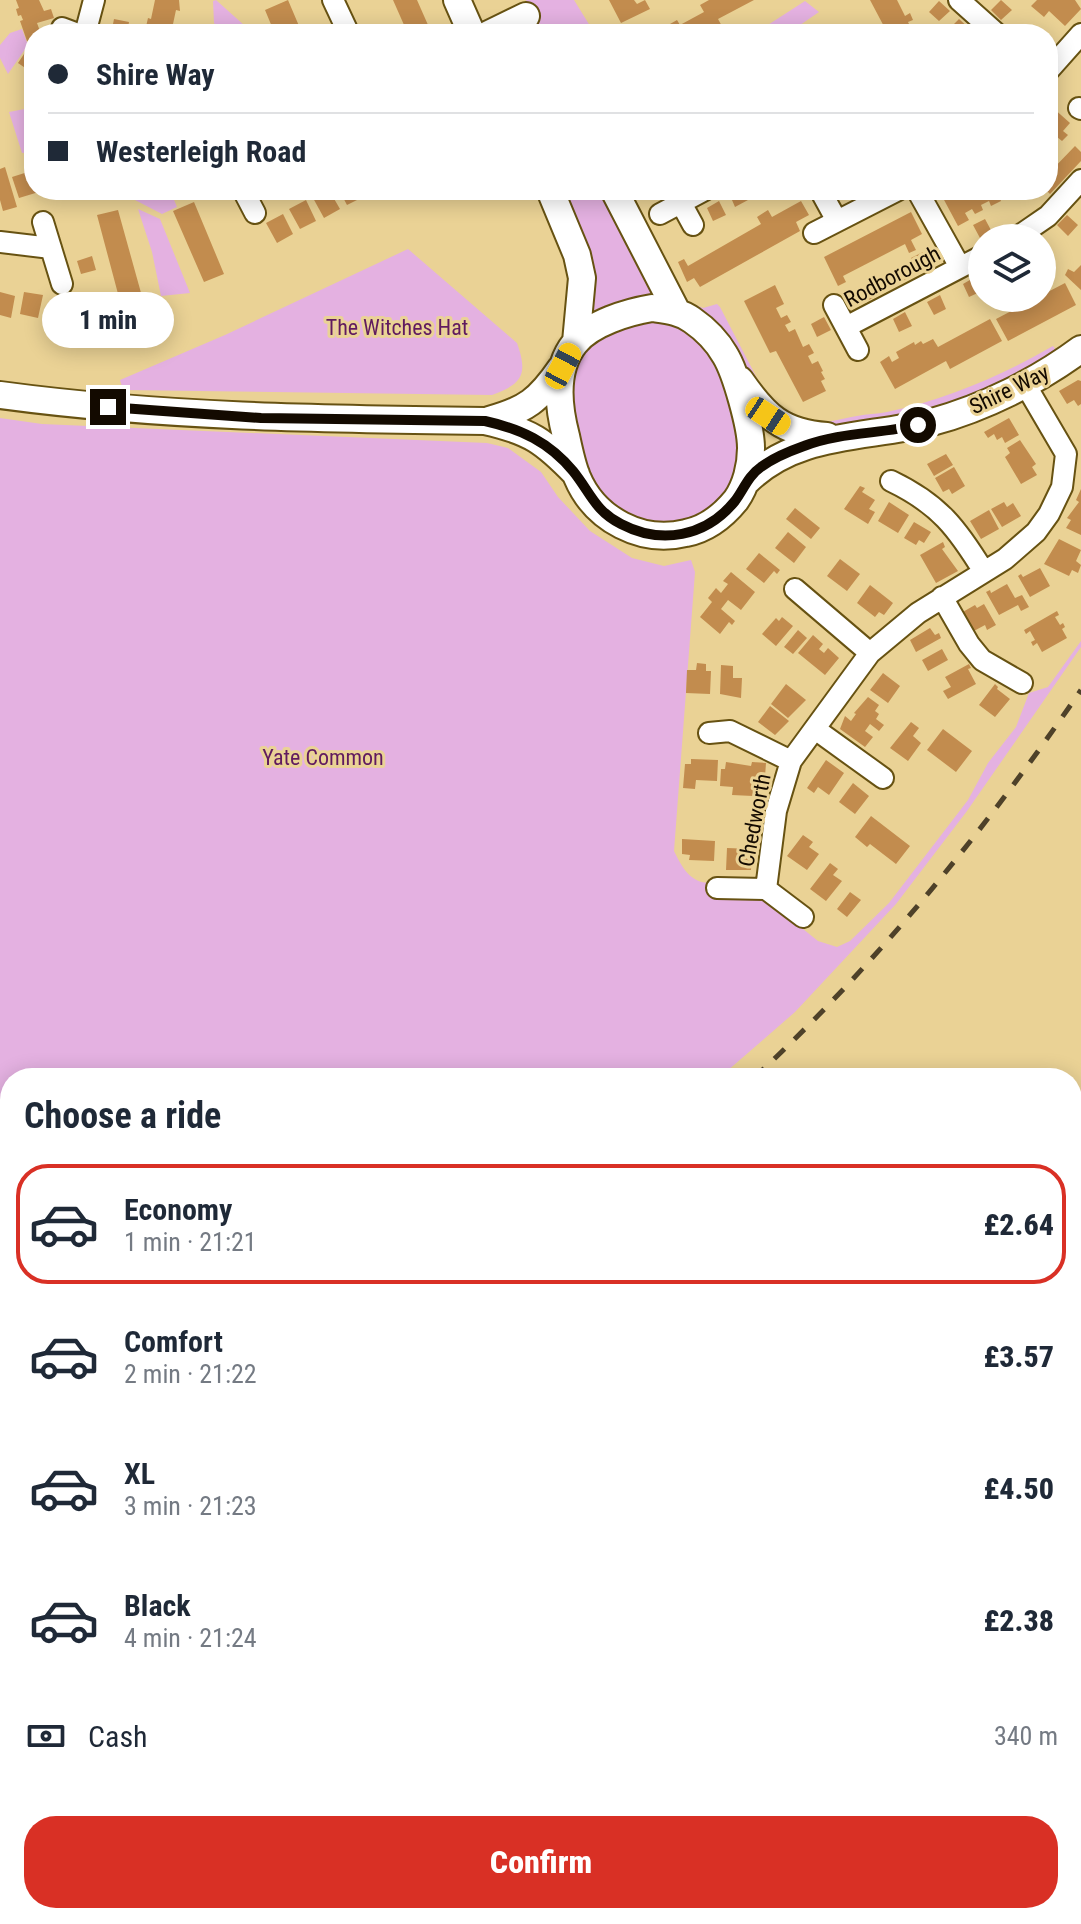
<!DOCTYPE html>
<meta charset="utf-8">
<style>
:root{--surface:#fff;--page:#f2f2f3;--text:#1f2937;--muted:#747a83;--line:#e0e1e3;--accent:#d93025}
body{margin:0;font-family:"Roboto Condensed",sans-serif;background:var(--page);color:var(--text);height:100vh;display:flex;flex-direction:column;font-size:30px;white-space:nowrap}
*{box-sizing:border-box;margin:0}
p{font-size:26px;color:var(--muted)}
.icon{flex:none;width:44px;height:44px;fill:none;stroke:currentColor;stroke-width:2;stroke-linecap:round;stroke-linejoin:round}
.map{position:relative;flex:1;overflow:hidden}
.panel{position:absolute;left:0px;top:1068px;width:1082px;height:856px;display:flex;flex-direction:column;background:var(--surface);border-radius:32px 32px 0 0;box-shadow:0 4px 20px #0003}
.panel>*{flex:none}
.banner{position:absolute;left:24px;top:24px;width:1034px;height:176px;border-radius:32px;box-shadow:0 4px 20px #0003;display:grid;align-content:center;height:176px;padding:0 24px;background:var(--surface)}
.tools{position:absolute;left:968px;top:224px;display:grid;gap:16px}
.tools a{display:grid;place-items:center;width:88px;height:88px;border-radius:50%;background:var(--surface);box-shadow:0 4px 20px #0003;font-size:40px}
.end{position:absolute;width:36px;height:36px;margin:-18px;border:10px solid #130a00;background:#fff;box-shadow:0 0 0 4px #fff}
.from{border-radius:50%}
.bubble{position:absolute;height:56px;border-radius:28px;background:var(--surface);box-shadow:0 4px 20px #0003;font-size:26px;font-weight:800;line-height:56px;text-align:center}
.car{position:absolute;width:24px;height:48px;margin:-24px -12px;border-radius:10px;box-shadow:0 0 6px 2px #0007;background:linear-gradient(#f5c518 24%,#345 0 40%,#f5c518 0 76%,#345 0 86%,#f5c518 0)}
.banner b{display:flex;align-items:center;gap:28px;height:76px;font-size:30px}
.banner b+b{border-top:2px solid var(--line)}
.banner i{width:20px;height:20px;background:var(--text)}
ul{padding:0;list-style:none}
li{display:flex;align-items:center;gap:24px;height:120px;margin:0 16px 12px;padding:0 8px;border:4px solid transparent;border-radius:32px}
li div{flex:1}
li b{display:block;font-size:30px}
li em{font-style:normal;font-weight:800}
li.on{border-color:var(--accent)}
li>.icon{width:72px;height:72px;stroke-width:1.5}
h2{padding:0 24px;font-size:36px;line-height:96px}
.pay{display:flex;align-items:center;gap:20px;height:88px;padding:0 24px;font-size:30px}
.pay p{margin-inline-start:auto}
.primary-button{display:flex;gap:16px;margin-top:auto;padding:16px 24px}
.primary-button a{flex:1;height:92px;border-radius:32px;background:var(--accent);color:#fff;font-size:32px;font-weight:800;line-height:92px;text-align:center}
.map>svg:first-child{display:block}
.built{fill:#e6ca85}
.green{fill:#e4b1e1}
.building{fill:#c28c4e}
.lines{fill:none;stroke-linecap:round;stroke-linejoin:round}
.minor-casing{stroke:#675212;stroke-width:24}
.tertiary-casing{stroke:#675212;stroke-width:30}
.minor{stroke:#fff;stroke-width:20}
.tertiary{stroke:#fff;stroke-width:26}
.rail{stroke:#4e4129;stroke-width:5;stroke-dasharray:14 14;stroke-linecap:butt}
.route{stroke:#130a00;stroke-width:10}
.labels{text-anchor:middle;stroke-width:6;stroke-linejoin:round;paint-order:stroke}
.street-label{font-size:22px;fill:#130a00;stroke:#ead295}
.park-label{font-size:22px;fill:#601a5f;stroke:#ead295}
</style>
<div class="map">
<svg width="1081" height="1924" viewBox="0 0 1081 1924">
<rect width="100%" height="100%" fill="#ead295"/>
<path class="built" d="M10,1610v304h358l-7,10h-361v-311z"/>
<path class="green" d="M216,0l38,34h-32l-8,-11 -1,-22z
M526,0h48l21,34h-53z
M805,1l14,11 -32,22h-33z
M22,29l6,16 -20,29 -8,-16v-13l10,-12z
M30,108l4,2v42l-12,1 -13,-41z
M136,190h34l7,17 -15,7 -27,-14 -3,-8z
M556,190h46l56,108 -36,3 -30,14z
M138,209l22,10 30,74 -29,3 -9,-44z
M408,249l109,94c11,31 6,41 -25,52l-369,-5 -3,-10 105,-45z
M693,304l10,4 14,-4 3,3 54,104c23,21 56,10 83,5 10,-2 20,-2 30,-4 60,-13 114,-36 166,-66l3,4 -25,16 -46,23 -37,14 -73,18 -70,8 -30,-11 -12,-11 -13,-20 -9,-28 -12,-23z
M669,320l32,20 22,35 18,74 -9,37 -12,14 -29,21 -27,5 -45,-12 -31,-37 -20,-92 16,-35 42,-29z
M0,418l42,6 445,19 21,5 33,24 17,25 32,34 42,27 32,8 27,-6 4,12 -21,279c8,16 16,32 36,32v9l5,7 47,-3 56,45 19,6 13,-6 39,-38 79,-103 20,-37 28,-36 13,-34 19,-6 33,-46v6l-114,164 -71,93 -101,108 -76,66h-709v430l-10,3z"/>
<path class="building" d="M16,0h23l5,11 7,-2 3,9 -17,5 4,11h-7v5l-7,2 -7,-20 3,-1 -2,-5 -3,1 -2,-7 3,-1z
M155,0h24l1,11 -4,-1 -3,14 4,1 -2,9 -30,-3 3,-13 3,1z
M288,0l14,33 -27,1 -10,-24z
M393,0h24l15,34h-24z
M609,0h25l3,4 8,-4 5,9 -29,14z
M709,0h45l-36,19 5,9 -12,6h-48l10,-5 -3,-5 7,-4 3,5 24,-13 -4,-7z
M870,0h27l8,16 5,-3 3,7 -5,2 6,12h-26z
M1001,0l11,10 -11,10 -10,-10z
M1037,0h38l6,9 -16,17 -16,-15 -5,6 -13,-11z
M939,1l11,10 -11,10 -10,-9z
M114,19l15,3 -2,12h-16z
M959,19l11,10 -6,5h-10l-5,-5z
M30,45l4,3v26l-16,-11z
M1052,107l18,16 -7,8 5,4 -6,6 -5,-4 -7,8 6,5 -8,8v-47z
M1075,146l6,6v9l-31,33 -4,-4h2v-16z
M5,167l12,40 -14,4 -3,-11v-31z
M34,170v20l8,1 -23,7 -7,-21z
M327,190h2l11,19 -16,9 -11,-20z
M339,190h21l3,7 -16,8z
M735,190h8l5,10 -13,7 -6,-14z
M957,190h47l1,2 -6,4 2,5 -10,5 -2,-5 -8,4 2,5 -8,4 -3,-5 -7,4 4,7 -11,6 -15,-28z
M306,200l10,21 -16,8 -11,-20z
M719,201l7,14 -13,6 -6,-13z
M801,201l8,14 -13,7 4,9 -100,56 -6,-9 -7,4 -9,-20 6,-3 4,7 73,-42 -4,-7 11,-7 4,7z
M194,202l30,72 -20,8 -31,-71z
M118,210l25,90 -22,5 -24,-90z
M911,212l11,22 -11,6 5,10 -7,3 -4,-9 -62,32 3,6 -8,4 -14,-29z
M283,214l10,20 -16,9 -11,-20z
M1067,215l11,10 -10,11 -11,-11z
M985,219l7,13 -12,6 -7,-13z
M923,252l7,13 -13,6 -6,-13z
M92,256l4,14 -15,4 -4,-13z
M903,265l6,13 -13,6 -6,-13z
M1081,265v25l-16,-15 3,-6 6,3z
M975,277l7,14 -13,6 -6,-13z
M1065,283l11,22 -68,36 -12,-22 40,-21h6v-3z
M868,284l7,13 -13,6 -7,-13z
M775,285l9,19 -8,4 5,10 6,-3 4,7 -6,3 4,7 6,-3 8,18 6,-3 5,9 -6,3 4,8 6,-3 5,10 -2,1 4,7 -4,2 5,10 -23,11 -27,-51 -6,2 -26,-52z
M0,292l15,4 -4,22 -11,-3z
M24,292l19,3 -5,23 -18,-4z
M940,295l6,14 -12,6 -7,-13z
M905,312l7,14 -13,6 -6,-13z
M824,317l7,13 -14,7 -6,-13z
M990,319l12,22 -52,28 -4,-8 -51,28 -15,-27 9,-6 3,6 7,-4 -3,-6 18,-10 1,3 6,-4 2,3 10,-5 5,8z
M1078,380l3,1v23l-3,2 -4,-6 -7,4 -8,-13z
M1009,418l10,17 -14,8 -3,-6 -5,3 -3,-6 -6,4 -4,-6z
M1020,440l16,24 -4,3 5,8 -16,9 -16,-27 5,-4 -3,-5z
M946,454l7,11 -19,11 -7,-12z
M954,467l11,19 -13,8 -3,-5 -6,3 -8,-14z
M860,486l5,2 -3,4 13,8 -6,9 6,3 -7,12 -24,-15z
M1081,489v46l-15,-7 5,-8 -4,-2 12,-16 -3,-2z
M889,502l20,13 -11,18 -20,-12z
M1004,502l3,5 6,-4 8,13 -19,11 -11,-18z
M795,508l25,20 -9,11 -25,-20z
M989,510l10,19 -18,10 -11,-18z
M914,522l17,10 -7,11 -5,-3 -3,5 -12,-7z
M788,532l18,15 -12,16 -19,-15z
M1059,539l22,11 -5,11 5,4 -3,8 -6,-3 -3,6 -25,-12z
M943,542l2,5 -3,2 16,22 -22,12 -16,-28z
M759,553l21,17 -3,4 -3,-3 -10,12 -18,-14z
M840,559l20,15 -13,17 -20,-15z
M1040,568l10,18 -20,11 -12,-21 3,-2 2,3z
M731,572l24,20 -14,18 -13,-10 -7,9 14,12 -3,4 -3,-3 -9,12 -20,-17 12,-15 -4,-4 8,-10 5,5 7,-9 -5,-3z
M1007,584l8,14 7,-3 7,12 -8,4 -3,-6 -19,10 -13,-23 4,-2 1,3z
M870,585l23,18 -9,12 -5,-3 -4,5 -18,-14z
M984,604l12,21 -9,5 -2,-5 -13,7 -11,-19 14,-8 2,3z
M1057,611l2,4 -4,2 5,8 3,-2 2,4 -3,2 5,9 -25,14 -5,-9 -4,3 -2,-4 4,-2 -5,-9 -4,3 -2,-4z
M782,617l11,9 -17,20 -14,-12 14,-16 3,3z
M930,628l5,7 4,-2 2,5 -25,14 -6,-12z
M798,630l9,8 -14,16 -9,-7z
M813,635l10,9 -4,5 5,4 4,-5 11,10 -14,17 -27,-22z
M942,649l6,11 -20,11 -6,-11z
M697,663l9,1v7h5l-1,23 -24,-1 1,-23h9z
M969,664l2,4 -3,1 8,15 -28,15 -5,-8 8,-4 -6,-10z
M721,665l12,1v12h9l-1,20 -21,-4z
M883,673l17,13 -12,17 -18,-13z
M786,684l20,16 -18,18 -17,-14z
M995,684l3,3 -1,2 13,10 -15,18 -16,-12z
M868,697l11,8 -4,6 4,3 -3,5 8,6 -5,6 -9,-7 -5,7 8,6 -8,10 -25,-18 5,-13 6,5 5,-7 -2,-1z
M770,706l19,15 -14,14 -17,-13z
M911,722l8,6 -6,8 8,7 -13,18 -18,-13z
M943,729l29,22 -16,21 -29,-22z
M691,759l27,1 -1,21 -21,-1 -1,9 -12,-1 2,-24h6z
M826,760l18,13 -15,22 -11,-8 -4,6 -7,-5z
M726,762l25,4 1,-4 14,1 -2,27h-10l-1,6 -21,-1 1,-8 -13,-1 1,-17h4z
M853,783l16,13 -14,18 -16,-12z
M871,816l39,30 -14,18 -26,-20 -3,3 -12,-10z
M803,835l10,7 -4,5 10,7 -12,16 -20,-14z
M682,839l33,2 -1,20 -25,-1 1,-5 -8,-1z
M727,848l25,1 -1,21h-25z
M830,863l8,6 -5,6 9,6 -16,20 -16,-12z
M850,892l11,8 -14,17 -10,-8z
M0,1659l10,1v18l-10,16z
M0,1712l10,6v85l-10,15z
M171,1914h86l-6,10h-87z"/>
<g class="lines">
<defs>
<path id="minor" d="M333,0l16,34
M959,0l38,34
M62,28l16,6
M85,34l9,-34
M1048,71l33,-37
M1079,108l2,1
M243,190l12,23
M820,190l17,31
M917,190l43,77
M681,203l12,22
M660,214l45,-24
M43,222l19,62
M814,233l84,-43
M1016,238l32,-22 33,-36
M0,242l51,6
M834,305l24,45
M846,327l136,-71
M891,481c48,23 66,47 93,91
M795,589l75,64
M942,597l27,47 13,16 40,23
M815,729l68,49
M709,733l21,-2 61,30
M717,888l49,1 37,28
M766,889l10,-78 15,-50 79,-108 48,-40 87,-54 31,-27 13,-18 13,-27 4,-33 -41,-70
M21,1924l6,-10"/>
<path id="tertiary" d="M457,0l15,34
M489,34l37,-18
M550,190l27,65 5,23 -6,64
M614,190l63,122
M652,308c14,2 28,3 40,12 13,9 25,21 33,35 11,18 26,72 26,93 0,18 -5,38 -15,52 -13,16 -30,29 -50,33 -44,11 -91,-13 -109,-56 -5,-12 -8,-27 -11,-41 -8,-30 -12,-67 9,-93 16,-20 53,-31 77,-35z
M740,380c25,36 42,53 87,56
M0,395c163,22 321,24 485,26 45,10 59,20 91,53
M489,420c37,-10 50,-20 72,-52
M747,481c51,-50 120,-42 185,-59 52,-14 106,-41 149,-73
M1072,1171l9,-3
M411,1924l7,-10"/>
</defs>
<use href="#minor" class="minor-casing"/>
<use href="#tertiary" class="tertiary-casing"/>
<use href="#minor" class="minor"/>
<use href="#tertiary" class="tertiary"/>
<path class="rail" d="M754,1078c125,-116 231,-248 327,-388
M1072,1219l9,-4
M0,1542l10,-3
M0,1581l10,-2"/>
</g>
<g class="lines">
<path class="route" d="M108,407l153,11 224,3c36,8 64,21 88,50 17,21 22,40 48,53 40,21 85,13 114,-23 9,-12 13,-25 26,-34 12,-9 29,-16 43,-21 36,-14 77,-12 114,-21"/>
</g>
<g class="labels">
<g class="street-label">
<text transform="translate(892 276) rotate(-28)" y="8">Rodborough</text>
<text transform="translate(1009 389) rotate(-26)" y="8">Shire Way</text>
<text transform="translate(754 820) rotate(-79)" y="8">Chedworth</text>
</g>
<g class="park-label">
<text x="397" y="335">The Witches Hat</text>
<text x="323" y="765">Yate Common</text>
</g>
</g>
</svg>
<div class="tools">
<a><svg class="icon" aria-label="layers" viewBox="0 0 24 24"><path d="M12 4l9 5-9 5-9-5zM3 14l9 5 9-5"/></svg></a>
</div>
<i class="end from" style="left:918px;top:425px"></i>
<i class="end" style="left:108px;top:407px"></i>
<div class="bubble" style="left:42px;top:292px;width:132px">1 min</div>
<i class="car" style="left:563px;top:366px;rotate:28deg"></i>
<i class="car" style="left:768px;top:416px;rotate:123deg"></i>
<div class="banner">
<b><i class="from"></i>Shire Way</b>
<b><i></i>Westerleigh Road</b>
</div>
<section class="panel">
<h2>Choose a ride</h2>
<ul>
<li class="on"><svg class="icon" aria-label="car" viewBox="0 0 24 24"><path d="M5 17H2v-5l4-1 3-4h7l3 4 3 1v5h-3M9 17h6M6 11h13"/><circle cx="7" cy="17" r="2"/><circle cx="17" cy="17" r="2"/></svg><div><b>Economy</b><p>1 min · 21:21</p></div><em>£2.64</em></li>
<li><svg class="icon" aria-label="car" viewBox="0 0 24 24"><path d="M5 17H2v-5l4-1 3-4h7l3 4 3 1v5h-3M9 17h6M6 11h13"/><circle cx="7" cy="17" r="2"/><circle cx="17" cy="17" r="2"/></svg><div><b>Comfort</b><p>2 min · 21:22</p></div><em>£3.57</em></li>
<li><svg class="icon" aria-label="car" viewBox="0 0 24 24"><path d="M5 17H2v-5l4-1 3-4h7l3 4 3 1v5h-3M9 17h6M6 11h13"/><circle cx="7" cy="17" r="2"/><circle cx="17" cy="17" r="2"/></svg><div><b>XL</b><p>3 min · 21:23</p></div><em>£4.50</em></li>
<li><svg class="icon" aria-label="car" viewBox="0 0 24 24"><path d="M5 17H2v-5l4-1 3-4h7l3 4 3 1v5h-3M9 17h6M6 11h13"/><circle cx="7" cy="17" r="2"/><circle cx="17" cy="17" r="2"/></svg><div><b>Black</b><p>4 min · 21:24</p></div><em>£2.38</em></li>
</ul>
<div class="pay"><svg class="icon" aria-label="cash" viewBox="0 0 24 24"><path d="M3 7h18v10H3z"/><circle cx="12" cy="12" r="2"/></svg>Cash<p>340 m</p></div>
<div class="primary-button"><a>Confirm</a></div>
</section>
</div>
